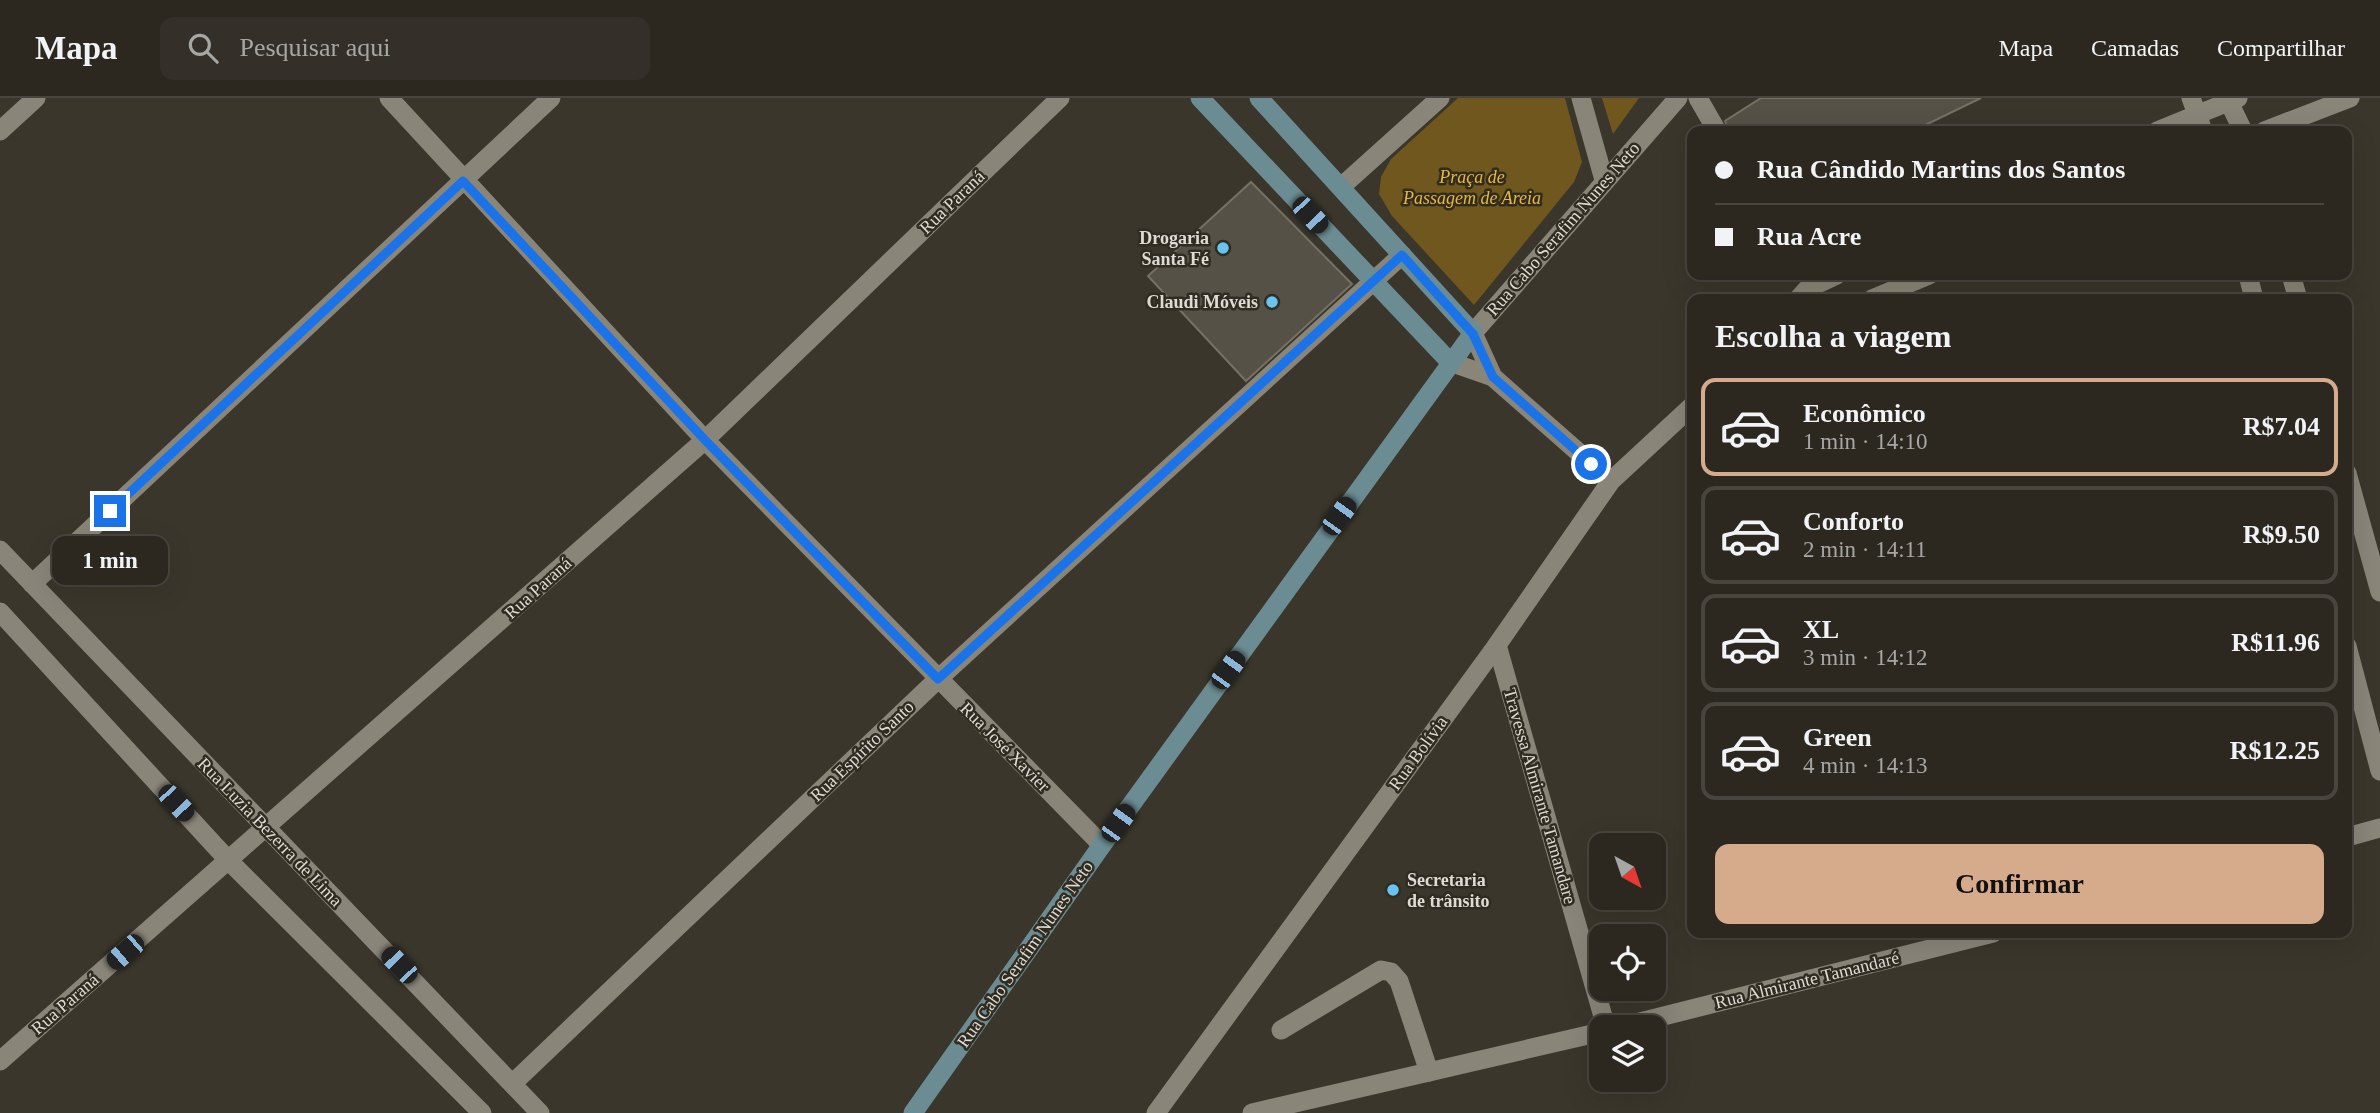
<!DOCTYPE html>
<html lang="pt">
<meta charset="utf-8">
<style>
:root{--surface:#2c2820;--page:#343029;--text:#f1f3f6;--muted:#a6a6a5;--line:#48443e;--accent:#d6ab8b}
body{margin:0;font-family:"Times New Roman",serif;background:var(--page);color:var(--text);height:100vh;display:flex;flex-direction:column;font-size:26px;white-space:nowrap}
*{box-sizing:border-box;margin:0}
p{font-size:23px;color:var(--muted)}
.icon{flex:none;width:38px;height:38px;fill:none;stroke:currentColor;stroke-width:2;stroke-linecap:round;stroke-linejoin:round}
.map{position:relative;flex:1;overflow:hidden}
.sheet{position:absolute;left:1687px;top:196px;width:665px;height:644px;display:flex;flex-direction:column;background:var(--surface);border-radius:14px;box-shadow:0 7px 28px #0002,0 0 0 2px var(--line)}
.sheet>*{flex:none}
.banner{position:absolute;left:1687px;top:28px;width:665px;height:154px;border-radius:14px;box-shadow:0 7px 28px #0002,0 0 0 2px var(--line);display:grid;align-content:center;height:154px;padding:0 28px;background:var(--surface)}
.needle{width:46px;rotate:140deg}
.tools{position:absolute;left:1589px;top:735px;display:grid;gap:14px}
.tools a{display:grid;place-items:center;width:77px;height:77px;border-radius:14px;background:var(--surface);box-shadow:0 7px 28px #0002,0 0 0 2px var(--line);font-size:35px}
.end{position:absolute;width:32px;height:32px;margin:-16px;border:9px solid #1a73e8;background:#fff;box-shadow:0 0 0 4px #fff}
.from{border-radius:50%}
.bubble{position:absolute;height:49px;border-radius:14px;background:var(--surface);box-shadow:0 7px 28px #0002,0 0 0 2px var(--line);font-size:23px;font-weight:800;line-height:49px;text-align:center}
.car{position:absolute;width:21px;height:42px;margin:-21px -10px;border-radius:9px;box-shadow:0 0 5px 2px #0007;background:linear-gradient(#222 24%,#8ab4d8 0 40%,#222 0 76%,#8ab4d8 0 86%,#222 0)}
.banner b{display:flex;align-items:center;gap:24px;height:66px;font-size:26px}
.banner b+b{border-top:2px solid var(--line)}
.banner i{width:18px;height:18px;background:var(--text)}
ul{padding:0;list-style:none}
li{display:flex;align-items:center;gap:21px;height:98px;margin:0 14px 10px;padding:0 14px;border:4px solid var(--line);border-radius:14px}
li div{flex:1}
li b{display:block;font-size:26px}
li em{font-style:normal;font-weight:800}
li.current{border-color:var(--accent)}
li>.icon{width:63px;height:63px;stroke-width:1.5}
h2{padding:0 28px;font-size:32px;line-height:84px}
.primary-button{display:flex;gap:14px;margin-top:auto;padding:14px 28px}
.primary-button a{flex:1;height:80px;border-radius:14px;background:var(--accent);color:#111;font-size:28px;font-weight:800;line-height:80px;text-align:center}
header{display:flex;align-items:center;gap:42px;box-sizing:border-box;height:98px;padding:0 35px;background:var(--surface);border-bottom:2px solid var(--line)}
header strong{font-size:33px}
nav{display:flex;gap:38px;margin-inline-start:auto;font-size:24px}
.search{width:490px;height:63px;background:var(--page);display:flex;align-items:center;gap:18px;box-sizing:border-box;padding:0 24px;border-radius:14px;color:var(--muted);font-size:26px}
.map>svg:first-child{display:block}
.green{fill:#6f571d}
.building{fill:#565146;stroke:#767065;stroke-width:2}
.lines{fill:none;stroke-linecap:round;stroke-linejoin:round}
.service{stroke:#8a8579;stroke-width:19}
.minor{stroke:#8a8579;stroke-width:19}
.tertiary{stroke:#8a8579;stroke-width:19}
.secondary{stroke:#6b8c92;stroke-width:19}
.route{stroke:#1a73e8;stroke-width:9}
.poi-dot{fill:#67c4f0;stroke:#302c21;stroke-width:2.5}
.labels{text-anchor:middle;stroke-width:5;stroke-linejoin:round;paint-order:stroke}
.park-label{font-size:18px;font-style:italic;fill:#e9b739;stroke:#302c21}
.street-label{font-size:18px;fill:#dedbd4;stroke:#302c21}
.poi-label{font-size:18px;font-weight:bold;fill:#dedbd4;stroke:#302c21;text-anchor:end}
</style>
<header>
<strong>Mapa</strong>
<div class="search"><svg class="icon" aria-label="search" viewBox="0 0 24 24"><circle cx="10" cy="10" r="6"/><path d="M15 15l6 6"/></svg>Pesquisar aqui</div>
<nav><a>Mapa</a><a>Camadas</a><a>Compartilhar</a></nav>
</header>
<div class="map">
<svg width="2380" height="1015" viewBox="0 0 2380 1015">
<rect width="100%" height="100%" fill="#3a362b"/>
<path class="green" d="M1458,0h107l17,64 -8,20 -100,123 -82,-89 -13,-22 2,-17 10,-18z
M1602,0h37l-26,36z"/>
<path class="building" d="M1761,0h220l-68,33h-184l-4,-10z
M1251,84l101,102 -106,97 -98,-105z"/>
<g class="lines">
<path class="service" d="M1281,932l100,-60 10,2 8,9 30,91"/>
<path class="minor" d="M389,0l316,342 397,405
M2191,0l6,16
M0,33l36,-33
M1341,89l99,-89
M0,452l540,563
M32,486l519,-486
M0,514l229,249 253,252
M1497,547l109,382
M2347,739l33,-9
M1620,929l373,-94
M0,963l705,-621 355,-342
M513,985l425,-404 464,-424
M1252,1015l349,-81"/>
<path class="tertiary" d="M1581,0l23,82
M1698,0l19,33
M2229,4l14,29
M2197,16l6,17
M2157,33l81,-33
M2264,33l86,-33
M2248,177l6,24
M2291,177l7,24
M1798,201l9,-10 30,-14
M1872,201l57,-24
M1450,264l43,15 118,104
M1493,279l-20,-44 205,-235
M2347,375l33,119
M2347,548l33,125
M1156,1015l341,-468 114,-164 81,-75"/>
<path class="secondary" d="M1200,0l250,264
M913,1015l189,-268 371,-512 -214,-235"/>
</g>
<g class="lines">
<path class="route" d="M110,413l353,-330 242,259 233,239 464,-424 71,79 20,43 98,87"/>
</g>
<g class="poi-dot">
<circle cx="1223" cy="150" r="7"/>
<circle cx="1272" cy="204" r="7"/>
<circle cx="1393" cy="792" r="7"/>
</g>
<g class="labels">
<g class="park-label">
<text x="1472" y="85">Praça de<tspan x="1472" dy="21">Passagem de Areia</tspan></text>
</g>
<g class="street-label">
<text transform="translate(952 104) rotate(-44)" y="6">Rua Paraná</text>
<text transform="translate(1563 131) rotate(-49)" y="6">Rua Cabo Serafim Nunes Neto</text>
<text transform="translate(538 490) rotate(-42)" y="6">Rua Paraná</text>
<text transform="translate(1005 649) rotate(45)" y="6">Rua José Xavier</text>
<text transform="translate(862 653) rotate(-44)" y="6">Rua Espírito Santo</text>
<text transform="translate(1418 655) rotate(-54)" y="6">Rua Bolívia</text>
<text transform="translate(1540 698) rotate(74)" y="6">Travessa Almirante Tamandare</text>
<text transform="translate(270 734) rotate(46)" y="6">Rua Luzia Bezerra de Lima</text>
<text transform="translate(1025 856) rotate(-55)" y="6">Rua Cabo Serafim Nunes Neto</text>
<text transform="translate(1807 882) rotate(-14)" y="6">Rua Almirante Tamandaré</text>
<text transform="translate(65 906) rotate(-41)" y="6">Rua Paraná</text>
</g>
<g class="poi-label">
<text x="1209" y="146">Drogaria<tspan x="1209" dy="21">Santa Fé</tspan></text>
<text x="1258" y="210">Claudi Móveis</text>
<text x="1407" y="788" text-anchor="start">Secretaria<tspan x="1407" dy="21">de trânsito</tspan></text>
</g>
</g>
</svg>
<div class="tools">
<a><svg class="needle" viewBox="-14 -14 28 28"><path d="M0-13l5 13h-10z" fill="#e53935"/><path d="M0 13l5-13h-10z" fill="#a6a6a5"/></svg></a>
<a><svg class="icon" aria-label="locate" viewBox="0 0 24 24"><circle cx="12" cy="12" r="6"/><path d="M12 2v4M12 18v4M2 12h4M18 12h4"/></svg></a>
<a><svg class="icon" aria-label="layers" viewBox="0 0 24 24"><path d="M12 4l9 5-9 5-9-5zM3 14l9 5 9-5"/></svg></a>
</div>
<i class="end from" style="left:1591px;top:366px"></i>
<i class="end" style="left:110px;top:413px"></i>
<div class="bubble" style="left:52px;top:438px;width:116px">1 min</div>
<i class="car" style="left:1310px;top:117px;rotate:137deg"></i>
<i class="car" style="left:1339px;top:418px;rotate:36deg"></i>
<i class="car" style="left:1228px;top:572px;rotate:36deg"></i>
<i class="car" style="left:176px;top:705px;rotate:137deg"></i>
<i class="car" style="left:1118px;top:725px;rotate:36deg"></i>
<i class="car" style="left:125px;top:854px;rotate:229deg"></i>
<i class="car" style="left:399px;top:867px;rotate:316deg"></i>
<div class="banner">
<b><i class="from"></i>Rua Cândido Martins dos Santos</b>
<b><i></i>Rua Acre</b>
</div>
<section class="sheet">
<h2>Escolha a viagem</h2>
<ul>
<li class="current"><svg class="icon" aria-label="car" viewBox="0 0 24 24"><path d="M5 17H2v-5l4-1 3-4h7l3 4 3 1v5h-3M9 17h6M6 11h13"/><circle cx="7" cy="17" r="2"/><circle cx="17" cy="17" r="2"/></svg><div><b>Econômico</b><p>1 min · 14:10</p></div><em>R$7.04</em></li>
<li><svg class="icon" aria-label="car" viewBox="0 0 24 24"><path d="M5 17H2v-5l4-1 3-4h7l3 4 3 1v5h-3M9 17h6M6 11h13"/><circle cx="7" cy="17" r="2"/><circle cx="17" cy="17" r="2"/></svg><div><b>Conforto</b><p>2 min · 14:11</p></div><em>R$9.50</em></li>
<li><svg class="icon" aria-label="car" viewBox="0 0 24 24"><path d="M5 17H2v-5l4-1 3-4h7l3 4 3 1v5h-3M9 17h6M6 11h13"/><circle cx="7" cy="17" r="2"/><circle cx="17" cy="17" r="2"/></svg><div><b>XL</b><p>3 min · 14:12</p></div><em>R$11.96</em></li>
<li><svg class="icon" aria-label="car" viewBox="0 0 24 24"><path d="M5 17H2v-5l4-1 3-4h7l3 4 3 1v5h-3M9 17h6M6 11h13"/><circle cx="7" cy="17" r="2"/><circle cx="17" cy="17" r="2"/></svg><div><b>Green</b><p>4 min · 14:13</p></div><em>R$12.25</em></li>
</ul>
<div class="primary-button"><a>Confirmar</a></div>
</section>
</div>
